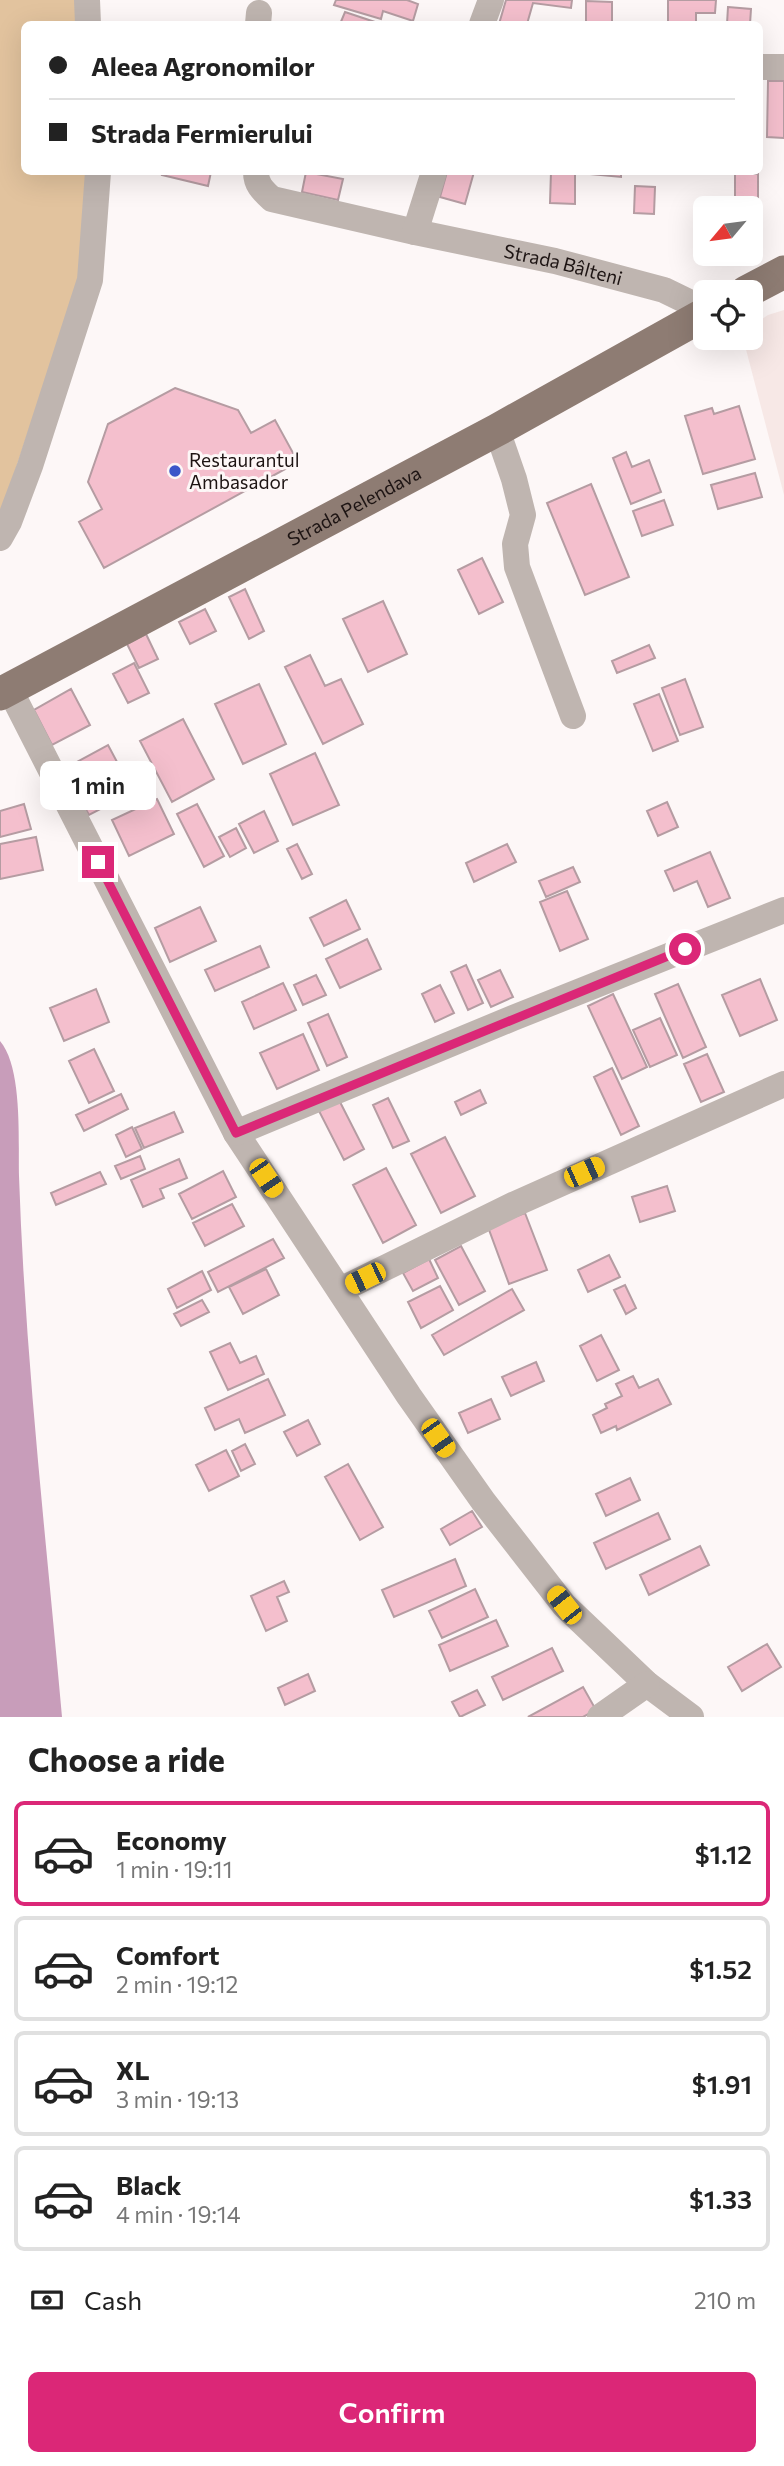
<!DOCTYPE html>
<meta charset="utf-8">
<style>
:root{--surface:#fff;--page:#f6f6f6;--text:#222;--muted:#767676;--line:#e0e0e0;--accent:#db2777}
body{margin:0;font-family:Commissioner,sans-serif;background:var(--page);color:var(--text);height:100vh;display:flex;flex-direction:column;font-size:26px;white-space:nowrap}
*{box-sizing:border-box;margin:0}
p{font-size:23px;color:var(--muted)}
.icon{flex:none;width:38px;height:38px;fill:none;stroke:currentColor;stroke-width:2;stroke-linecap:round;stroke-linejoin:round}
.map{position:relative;height:1717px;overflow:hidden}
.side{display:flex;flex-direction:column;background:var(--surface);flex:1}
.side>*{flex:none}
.hud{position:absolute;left:21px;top:21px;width:742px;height:154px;border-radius:10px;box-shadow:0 7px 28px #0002;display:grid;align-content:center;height:154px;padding:0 28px;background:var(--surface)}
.needle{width:46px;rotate:241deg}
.tools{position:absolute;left:693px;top:196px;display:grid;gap:14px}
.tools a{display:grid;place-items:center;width:70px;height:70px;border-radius:10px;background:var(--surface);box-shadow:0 7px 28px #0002;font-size:35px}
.end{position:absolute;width:32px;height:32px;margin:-16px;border:9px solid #db2777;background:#fff;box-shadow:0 0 0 4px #fff}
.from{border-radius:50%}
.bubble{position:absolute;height:49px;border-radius:10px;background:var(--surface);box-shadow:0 7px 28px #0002;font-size:23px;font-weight:600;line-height:49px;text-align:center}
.car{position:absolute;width:21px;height:42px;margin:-21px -10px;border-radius:9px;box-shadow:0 0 5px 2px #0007;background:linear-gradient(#f5c518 24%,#345 0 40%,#f5c518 0 76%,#345 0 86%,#f5c518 0)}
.hud b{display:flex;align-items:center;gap:24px;height:66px;font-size:26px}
.hud b+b{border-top:2px solid var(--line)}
.hud i{width:18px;height:18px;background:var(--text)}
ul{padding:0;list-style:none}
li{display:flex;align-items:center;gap:21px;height:105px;margin:0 14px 10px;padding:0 14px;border:4px solid var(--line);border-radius:10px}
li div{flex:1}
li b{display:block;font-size:26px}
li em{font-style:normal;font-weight:600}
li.selected{border-color:var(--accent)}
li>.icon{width:63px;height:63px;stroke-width:1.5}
h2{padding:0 28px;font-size:32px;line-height:84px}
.pay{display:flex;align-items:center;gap:18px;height:77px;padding:0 28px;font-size:26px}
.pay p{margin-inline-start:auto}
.cta{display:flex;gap:14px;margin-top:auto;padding:14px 28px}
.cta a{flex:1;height:80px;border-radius:10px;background:var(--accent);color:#fff;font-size:28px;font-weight:600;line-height:80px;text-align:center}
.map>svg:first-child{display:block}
.built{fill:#f7e8e6}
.green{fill:#e2c39e}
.water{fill:#c89dba}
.building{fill:#f4bfcd;stroke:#b59ca2;stroke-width:2}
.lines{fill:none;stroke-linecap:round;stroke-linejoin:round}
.minor{stroke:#bfb5b0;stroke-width:26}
.major{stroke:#8e7c73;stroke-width:33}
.route{stroke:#db2777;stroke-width:9}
.poi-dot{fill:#3c56c9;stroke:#fdf7f7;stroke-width:2.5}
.labels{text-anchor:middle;stroke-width:6;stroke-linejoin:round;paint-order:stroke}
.street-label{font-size:19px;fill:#1d1413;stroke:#fdf7f7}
.poi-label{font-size:19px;fill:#1d1413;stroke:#fdf7f7;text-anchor:start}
</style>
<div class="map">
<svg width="784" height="1717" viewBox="0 0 784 1717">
<rect width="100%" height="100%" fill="#fdf7f7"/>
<path class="built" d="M784,310v185l-41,-157h8v-12l17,-11z"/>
<path class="green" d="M0,0h76l2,24h-54v148h63l-8,107 -79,237z"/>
<path class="water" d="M0,1041c23,27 18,100 19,135 6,181 27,361 43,541h-62z"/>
<path class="building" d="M336,0h71l11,4 -5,17 -30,-10 -2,8 -47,-14z
M506,0h66l-1,8 -38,-5 -6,21h-28z
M668,0h48l-1,13h-19v11h-28z
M586,1l26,1v22h-26z
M728,7l23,2 -1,15h-23z
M345,12l36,12h-41z
M768,81h16v57l-17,-1z
M163,172h48l-3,14 -46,-11z
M306,172l37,7 -5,21 -36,-8z
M447,172h27l-9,32 -25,-7z
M551,172h24v32l-25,-1z
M580,172h41v5l-41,-4z
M735,174h23v40h-7v-6h-16z
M635,186l20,1 -1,27 -20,-1z
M175,388l63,22 13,23 24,-13 23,42 -194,106 -25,-46 23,-13 -14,-27 20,-58z
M739,406l16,53 -52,15 -18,-58 27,-8 2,6z
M626,452l6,15 17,-7 12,32 -30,12 -18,-46z
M755,473l7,24 -44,12 -7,-24z
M591,484l38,93 -44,18 -38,-92z
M664,500l9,25 -31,11 -9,-25z
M482,558l21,44 -24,12 -21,-44z
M245,589l19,42 -15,8 -20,-42z
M383,601l24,53 -39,18 -25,-53z
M205,609l11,22 -26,13 -11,-22z
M146,634l12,25 -19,9 -12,-24z
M649,645l6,13 -38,15 -5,-12z
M310,655l15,31 16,-7 22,45 -40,20 -38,-77z
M134,663l15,30 -21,10 -15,-29z
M685,679l18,48 -23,8 -18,-47z
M259,684l27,60 -43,20 -28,-60z
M71,689l19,36 -38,20 -18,-35z
M659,694l19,47 -25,10 -19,-47z
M183,719l31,60 -42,23 -32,-61z
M108,745l25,47 -44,23 -25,-46z
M315,753l24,52 -46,20 -23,-51z
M157,799l17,35 -45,22 -17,-36z
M667,802l11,25 -20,9 -11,-25z
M24,804l7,25 -31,8v-26z
M197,804l27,52 -20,11 -27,-53z
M264,811l14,30 -24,12 -15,-29z
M236,828l10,20 -16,9 -11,-20z
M36,837l7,33 -43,9v-35z
M297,844l15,30 -10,5 -15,-30z
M507,844l9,18 -42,20 -8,-19z
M710,852l20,46 -22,9 -11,-26 -23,10 -9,-20z
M573,867l7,15 -34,15 -7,-16z
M567,891l21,48 -28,12 -20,-49z
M346,900l14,29 -36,17 -14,-28z
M200,907l16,34 -46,21 -15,-34z
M367,939l14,30 -41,19 -14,-29z
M260,946l9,21 -54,24 -10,-21z
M466,965l17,38 -15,7 -17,-38z
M500,970l13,27 -22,10 -13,-27z
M316,975l10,20 -23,10 -9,-20z
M760,979l17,41 -37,16 -18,-41z
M283,983l13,27 -42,19 -12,-27z
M678,984l28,63 -23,11 -28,-64z
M440,985l14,28 -19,9 -13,-28z
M96,989l13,33 -45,19 -14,-33z
M613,994l34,73 -25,12 -34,-73z
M328,1014l19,43 -20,9 -19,-43z
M660,1018l17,37 -27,12 -17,-37z
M303,1034l16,36 -42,19 -17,-36z
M94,1049l20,42 -25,12 -20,-42z
M707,1054l17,38 -23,10 -17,-38z
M612,1068l27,58 -18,9 -27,-58z
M480,1090l6,13 -25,12 -6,-13z
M121,1094l7,15 -44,22 -8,-16z
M388,1098l21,43 -16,7 -20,-43z
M339,1100l25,49 -20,11 -25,-49z
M174,1112l9,20 -39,16 -9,-20z
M132,1127l10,22 -16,8 -10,-22z
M445,1137l30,59 -34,17 -30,-59z
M140,1156l5,13 -24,10 -6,-13z
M179,1159l8,19 -27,11 4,9 -21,9 -12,-27z
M386,1168l30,57 -33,18 -30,-58z
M223,1171l13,26 -44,22 -13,-25z
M100,1172l6,12 -50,21 -5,-12z
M667,1186l8,25 -35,11 -8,-25z
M232,1204l12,22 -39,20 -12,-23z
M525,1213l22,57 -38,14 -21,-57z
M273,1239l11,19 -66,34 -10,-20z
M461,1246l24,45 -26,14 -24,-45z
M609,1255l11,22 -32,15 -10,-22z
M429,1259l9,19 -25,13 -10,-18z
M266,1269l13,26 -36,19 -14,-27z
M202,1271l9,19 -34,18 -9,-19z
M625,1285l11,23 -10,6 -12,-24z
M440,1286l13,24 -32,18 -13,-26z
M512,1289l12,21 -80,45 -12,-20z
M202,1300l7,12 -28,14 -7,-12z
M601,1335l18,35 -22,11 -17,-35z
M230,1343l10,20 16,-7 8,18 -36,16 -18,-38z
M536,1362l8,19 -33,15 -9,-19z
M633,1376l6,12 19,-9 13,25 -54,26 -1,-4 -15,7 -8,-18 14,-7 -2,-4 17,-8 -6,-12z
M268,1379l17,36 -40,18 -6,-14 -24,11 -10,-22z
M491,1399l9,20 -32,14 -9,-20z
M308,1420l12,24 -23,12 -13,-24z
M245,1444l10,20 -14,7 -9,-20z
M226,1450l13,26 -30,15 -13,-26z
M348,1464l35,63 -23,13 -35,-63z
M630,1478l10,22 -34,16 -10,-22z
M472,1511l10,16 -32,18 -9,-16z
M658,1513l12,26 -64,30 -12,-26z
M700,1546l9,19 -60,30 -9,-20z
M455,1559l11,27 -72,31 -12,-27z
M284,1581l5,11 -12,5 10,24 -21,10 -15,-35z
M475,1589l13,28 -46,21 -13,-27z
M496,1620l12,26 -58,25 -11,-26z
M767,1644l14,23 -39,24 -14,-24z
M552,1648l11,23 -60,29 -11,-23z
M308,1674l7,17 -30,14 -7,-17z
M583,1687l13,23 -13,7h-55z
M477,1690l8,15 -25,12 -8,-15z"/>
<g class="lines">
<g class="minor">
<path d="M87,0l1,24"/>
<path d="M258,24l1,-11"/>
<path d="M482,24l9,-24"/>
<path d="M760,67h24"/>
<path id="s1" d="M256,172c0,12 6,18 16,27l143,33 140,29 109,29 41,20"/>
<path d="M415,232l19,-60"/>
<path d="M497,430l17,49 9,36 -8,29 2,23 56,149"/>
<path d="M0,538l9,-16 21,-56 60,-186 8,-108"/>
<path d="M10,690l226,443 173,263 74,105 81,104 83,79 44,33"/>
<path d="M236,1133l277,-115 271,-108"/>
<path d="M340,1290l175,-86 269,-120"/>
<path d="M600,1717l47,-33"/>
</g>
<g class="major">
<path d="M746,292l38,-20"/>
<path id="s2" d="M0,694l497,-264 208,-116"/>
</g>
</g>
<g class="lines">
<path class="route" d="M98,862l138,271 449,-184"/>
</g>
<circle class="poi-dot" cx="175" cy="471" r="7"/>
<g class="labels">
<g class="street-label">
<text dy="7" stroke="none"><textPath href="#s1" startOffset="331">Strada Bâlteni</textPath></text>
<text dy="7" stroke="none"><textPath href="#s2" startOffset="401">Strada Pelendava</textPath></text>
</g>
<g class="poi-label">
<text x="189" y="467">Restaurantul<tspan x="189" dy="22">Ambasador</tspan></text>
</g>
</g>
</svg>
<div class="tools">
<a><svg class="needle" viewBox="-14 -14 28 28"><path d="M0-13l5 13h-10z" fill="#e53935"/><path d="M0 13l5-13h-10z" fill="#767676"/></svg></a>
<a><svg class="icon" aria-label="locate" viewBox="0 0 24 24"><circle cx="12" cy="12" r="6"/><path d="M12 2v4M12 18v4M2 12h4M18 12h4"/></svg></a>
</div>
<i class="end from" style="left:685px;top:949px"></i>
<i class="end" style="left:98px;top:862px"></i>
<div class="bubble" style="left:40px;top:761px;width:116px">1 min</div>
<i class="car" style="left:584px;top:1172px;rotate:66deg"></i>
<i class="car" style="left:266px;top:1178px;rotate:146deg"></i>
<i class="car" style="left:365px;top:1278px;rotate:244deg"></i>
<i class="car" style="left:438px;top:1438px;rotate:145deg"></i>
<i class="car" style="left:564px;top:1605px;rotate:322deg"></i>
<div class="hud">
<b><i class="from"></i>Aleea Agronomilor</b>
<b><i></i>Strada Fermierului</b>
</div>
</div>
<section class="side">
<h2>Choose a ride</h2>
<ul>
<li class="selected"><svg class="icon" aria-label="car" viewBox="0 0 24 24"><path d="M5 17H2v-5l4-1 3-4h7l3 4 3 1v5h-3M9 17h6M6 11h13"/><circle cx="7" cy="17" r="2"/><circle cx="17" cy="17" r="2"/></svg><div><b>Economy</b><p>1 min · 19:11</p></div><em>$1.12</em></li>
<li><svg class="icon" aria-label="car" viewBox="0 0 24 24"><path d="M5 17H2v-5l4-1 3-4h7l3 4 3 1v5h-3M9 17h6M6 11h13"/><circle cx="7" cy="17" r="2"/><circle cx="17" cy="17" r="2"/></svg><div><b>Comfort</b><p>2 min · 19:12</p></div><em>$1.52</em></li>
<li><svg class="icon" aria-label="car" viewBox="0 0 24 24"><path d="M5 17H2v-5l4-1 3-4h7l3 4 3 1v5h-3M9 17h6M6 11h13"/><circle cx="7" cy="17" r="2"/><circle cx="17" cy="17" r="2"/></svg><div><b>XL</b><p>3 min · 19:13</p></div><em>$1.91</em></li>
<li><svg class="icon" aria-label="car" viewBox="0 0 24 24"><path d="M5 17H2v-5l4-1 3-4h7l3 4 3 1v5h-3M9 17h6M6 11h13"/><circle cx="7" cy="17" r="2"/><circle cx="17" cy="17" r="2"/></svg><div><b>Black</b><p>4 min · 19:14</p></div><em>$1.33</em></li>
</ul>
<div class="pay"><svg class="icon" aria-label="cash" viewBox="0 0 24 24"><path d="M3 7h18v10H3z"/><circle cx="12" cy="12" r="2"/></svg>Cash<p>210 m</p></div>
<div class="cta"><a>Confirm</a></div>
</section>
